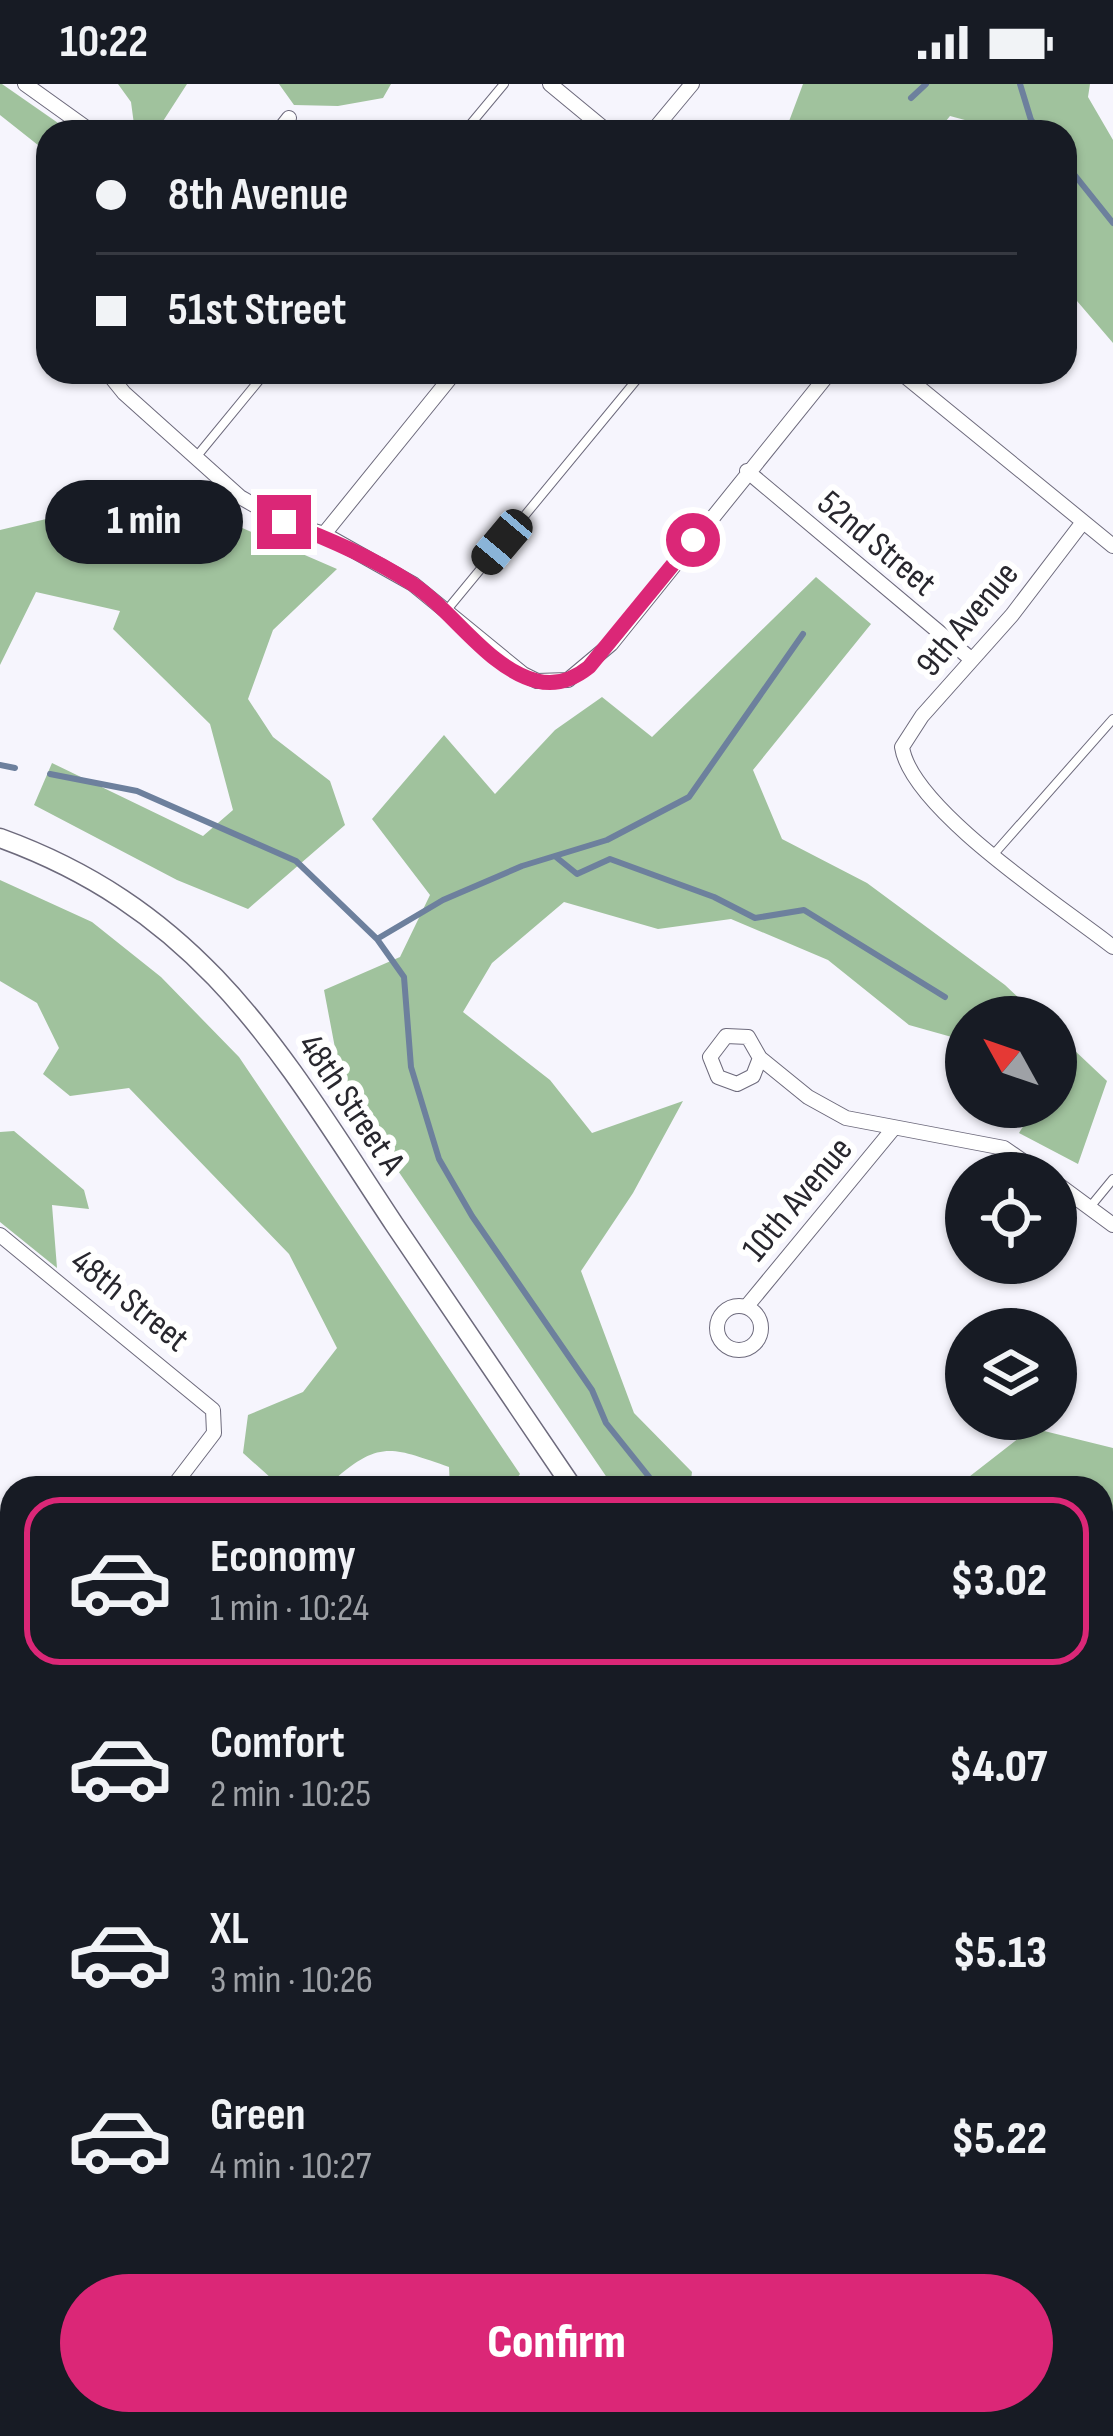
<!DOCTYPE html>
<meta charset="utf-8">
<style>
:root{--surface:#171b24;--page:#242831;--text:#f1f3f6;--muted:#9ea1a6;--line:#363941;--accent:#db2777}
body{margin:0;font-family:"Sofia Sans Condensed",sans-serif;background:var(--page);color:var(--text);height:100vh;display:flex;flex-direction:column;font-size:45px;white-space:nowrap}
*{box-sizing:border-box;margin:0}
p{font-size:39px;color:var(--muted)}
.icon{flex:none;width:66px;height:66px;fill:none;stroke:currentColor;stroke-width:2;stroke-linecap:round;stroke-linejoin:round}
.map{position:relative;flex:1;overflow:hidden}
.side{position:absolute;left:0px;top:1392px;width:1113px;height:960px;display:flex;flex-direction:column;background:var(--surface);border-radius:36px 36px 0 0;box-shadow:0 3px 9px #0004}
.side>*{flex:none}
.top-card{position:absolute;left:36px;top:36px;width:1041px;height:264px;border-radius:36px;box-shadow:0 3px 9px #0004;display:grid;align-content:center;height:264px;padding:0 60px;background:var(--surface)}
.needle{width:78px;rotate:310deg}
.tools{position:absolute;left:945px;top:912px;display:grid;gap:24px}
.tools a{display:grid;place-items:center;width:132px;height:132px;border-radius:50%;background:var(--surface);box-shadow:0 3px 9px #0004;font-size:60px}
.end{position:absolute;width:54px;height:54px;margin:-27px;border:15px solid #db2777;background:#fff;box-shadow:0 0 0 6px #fff}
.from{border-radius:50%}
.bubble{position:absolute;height:84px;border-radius:42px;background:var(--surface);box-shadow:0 3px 9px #0004;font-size:39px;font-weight:800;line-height:84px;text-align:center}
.car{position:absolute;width:36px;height:72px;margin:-36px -18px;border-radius:15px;box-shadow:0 0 9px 3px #0007;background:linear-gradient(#222 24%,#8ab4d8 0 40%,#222 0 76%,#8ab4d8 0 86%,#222 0)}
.top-card b{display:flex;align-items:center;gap:42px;height:114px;font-size:45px}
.top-card b+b{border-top:3px solid var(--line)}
.top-card i{width:30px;height:30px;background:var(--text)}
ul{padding:21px 0 0;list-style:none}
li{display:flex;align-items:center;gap:36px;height:168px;margin:0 24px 18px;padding:0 36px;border:6px solid transparent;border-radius:36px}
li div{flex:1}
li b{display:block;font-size:45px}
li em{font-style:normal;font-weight:800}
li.current{border-color:var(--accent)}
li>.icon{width:108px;height:108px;stroke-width:1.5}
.primary-button{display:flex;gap:24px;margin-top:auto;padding:24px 60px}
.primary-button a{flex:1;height:138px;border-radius:72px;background:var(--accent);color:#fff;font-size:48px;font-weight:800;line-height:138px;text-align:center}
.status{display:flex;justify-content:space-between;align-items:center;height:84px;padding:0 60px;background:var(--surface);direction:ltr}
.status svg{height:33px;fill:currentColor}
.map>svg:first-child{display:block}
.forest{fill:#a0c29d}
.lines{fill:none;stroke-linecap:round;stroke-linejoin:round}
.stream{stroke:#6d809d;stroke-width:6}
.service-casing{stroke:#6d6a7c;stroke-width:10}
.minor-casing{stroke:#6d6a7c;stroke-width:16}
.tertiary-casing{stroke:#6d6a7c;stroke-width:21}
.service{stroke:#fff;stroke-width:8}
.minor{stroke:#fff;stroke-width:14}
.tertiary{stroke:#fff;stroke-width:18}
.route{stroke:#db2777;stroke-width:15}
.labels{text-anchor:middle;stroke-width:12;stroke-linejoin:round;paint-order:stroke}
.street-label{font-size:36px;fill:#28272e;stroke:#fff}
</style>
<div class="status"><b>10:22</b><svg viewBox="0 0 49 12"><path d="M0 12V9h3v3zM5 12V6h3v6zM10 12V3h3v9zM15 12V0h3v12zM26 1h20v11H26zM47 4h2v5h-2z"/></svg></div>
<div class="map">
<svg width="1113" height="2352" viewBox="0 0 1113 2352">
<rect width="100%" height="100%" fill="#f6f5fd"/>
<path class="forest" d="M0,0h2l69,48h-23v21l-48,-38z
M118,0h69l-31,48h-21l-4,-30z
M279,0h112l-8,14 -45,8 -44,-1z
M803,0h287l-2,13 25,43v203l-48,-56v-155h-85l-4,-9 -26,-7 -13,16h-152z
M63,431l83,46 94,-34 97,42 -64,61 -25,69 25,38 57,44 15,44 -97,84 -71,-29 -143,-75 18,-42 151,73 30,-26 -23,-86 -97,-95 7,-18 -84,-19 -36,73v-135z
M816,493l55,47 -118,146 29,69 85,44 138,102 34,32h-73v24l-57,-16 -81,-65 -97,-41 -73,10 -94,-27 -72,61 -29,49 87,68 42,53 91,-32 -50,92 -52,78 53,142 58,59 -2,16h-76l-271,-398 -19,-100 76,-33 30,-62 -58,-76 72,-84 51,59 60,-64 47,-33 50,40z
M0,796l92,42 69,55 78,80 281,417 -10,14h-60l-1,-21c-56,-19 -69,-28 -116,14l4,7h-55l-39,-35 5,-38 55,-23 34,-44 -48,-94 -160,-166 -59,8 -27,-22 16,-26 -22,-45 -37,-22z
M1056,949l51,48 -29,83 -59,-31 16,-26h21z
M14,1047l70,59 5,19 -37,-4 5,63 -57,-46v-90z
M1032,1344l81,20v157l-12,-4v-113h-155l10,-1z
M12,1910v430h381l-11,12h-382v-434z"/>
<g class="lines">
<path class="stream" d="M1020,0l11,36 10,12
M911,14l15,-14
M1065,79l48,60
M0,681l15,3
M50,690l87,17 159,70 81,78 27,38 7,90 28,92 33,57 120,174 14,33 52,65
M556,773l21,17 33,-15 104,38 41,21 49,-8 141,87
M377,855l66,-39 79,-34 85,-26 82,-43 114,-163
M1101,1487l12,-3
M0,1933l12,-1
M0,2234l4,5 -4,3
M275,2352l24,-12"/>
<defs>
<path id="service" d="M464,48l40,-48
M197,372l69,-84
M446,527l197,-239
M993,771l120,-136
M1090,1123l23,-28"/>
<path id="minor" d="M25,0l67,48
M550,0l58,48
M278,48l11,-14
M652,48l40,-48
M107,288l17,21 116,104 44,25 40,12 89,50 110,90 14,7 31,-1 43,-36 219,-272
M900,288l213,174
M747,387l224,188
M1083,438l-71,93 -90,101 -20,31c9,62 160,160 211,200
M324,450l131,-162
M760,974l-7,18 -16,8 -19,-7 -8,-20 16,-21 22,1 12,21 48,39 38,21 158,30 36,25
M1056,1099l57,42
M0,1151l213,175 1,23 -42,55
M717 1244a22 22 0 1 1 44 0a22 22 0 1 1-44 0Z
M747,1222l146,-177
M1101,1738l12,-14
M0,1773l12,-15
M1101,2176l12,-14
M619,2352l10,-12
M950,2352l10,-12"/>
<path id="tertiary" d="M0,754c204,74 281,215 394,386 59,88 119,176 179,264
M1101,2042l12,10"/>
</defs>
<use href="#service" class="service-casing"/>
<use href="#minor" class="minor-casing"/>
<use href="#tertiary" class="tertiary-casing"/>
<use href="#service" class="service"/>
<use href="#minor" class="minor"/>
<use href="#tertiary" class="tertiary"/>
</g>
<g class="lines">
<path class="route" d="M284,438c45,17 87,35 127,61 42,27 76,85 126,98 20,5 37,-2 52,-14l104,-127"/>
</g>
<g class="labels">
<g class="street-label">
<text transform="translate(878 458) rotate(40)" y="13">52nd Street</text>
<text transform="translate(966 534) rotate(-50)" y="13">9th Avenue</text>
<text transform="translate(353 1019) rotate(56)" y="13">48th Street A</text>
<text transform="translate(796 1114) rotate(-50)" y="13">10th Avenue</text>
<text transform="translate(131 1215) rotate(39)" y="13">48th Street</text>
</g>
</g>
</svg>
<div class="tools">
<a><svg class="needle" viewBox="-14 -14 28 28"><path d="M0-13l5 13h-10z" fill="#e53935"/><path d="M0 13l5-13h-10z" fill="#9ea1a6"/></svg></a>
<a><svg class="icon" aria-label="locate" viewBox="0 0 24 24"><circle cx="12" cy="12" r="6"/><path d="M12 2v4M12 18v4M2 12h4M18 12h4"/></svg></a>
<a><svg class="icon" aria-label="layers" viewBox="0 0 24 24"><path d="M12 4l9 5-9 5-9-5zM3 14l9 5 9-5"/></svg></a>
</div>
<i class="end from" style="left:693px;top:456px"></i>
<i class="end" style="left:284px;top:438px"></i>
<div class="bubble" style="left:45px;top:396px;width:198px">1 min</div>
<i class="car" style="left:502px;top:458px;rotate:220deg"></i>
<div class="top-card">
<b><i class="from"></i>8th Avenue</b>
<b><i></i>51st Street</b>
</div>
<section class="side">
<ul>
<li class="current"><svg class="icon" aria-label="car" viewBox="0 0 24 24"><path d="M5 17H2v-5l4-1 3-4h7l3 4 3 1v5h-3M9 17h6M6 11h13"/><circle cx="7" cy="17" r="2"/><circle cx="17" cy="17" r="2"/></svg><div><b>Economy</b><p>1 min · 10:24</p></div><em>$3.02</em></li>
<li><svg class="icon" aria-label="car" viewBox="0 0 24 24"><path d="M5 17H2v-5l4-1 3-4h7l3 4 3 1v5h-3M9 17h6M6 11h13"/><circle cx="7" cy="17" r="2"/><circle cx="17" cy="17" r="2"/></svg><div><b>Comfort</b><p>2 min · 10:25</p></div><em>$4.07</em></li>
<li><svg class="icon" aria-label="car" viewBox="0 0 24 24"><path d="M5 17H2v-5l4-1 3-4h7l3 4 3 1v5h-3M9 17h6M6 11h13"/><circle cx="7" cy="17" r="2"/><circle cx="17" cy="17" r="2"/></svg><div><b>XL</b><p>3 min · 10:26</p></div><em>$5.13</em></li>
<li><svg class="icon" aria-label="car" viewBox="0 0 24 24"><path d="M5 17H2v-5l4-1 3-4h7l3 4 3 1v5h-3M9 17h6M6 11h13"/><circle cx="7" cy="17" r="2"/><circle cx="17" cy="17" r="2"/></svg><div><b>Green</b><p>4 min · 10:27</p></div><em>$5.22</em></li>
</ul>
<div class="primary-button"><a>Confirm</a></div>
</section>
</div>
